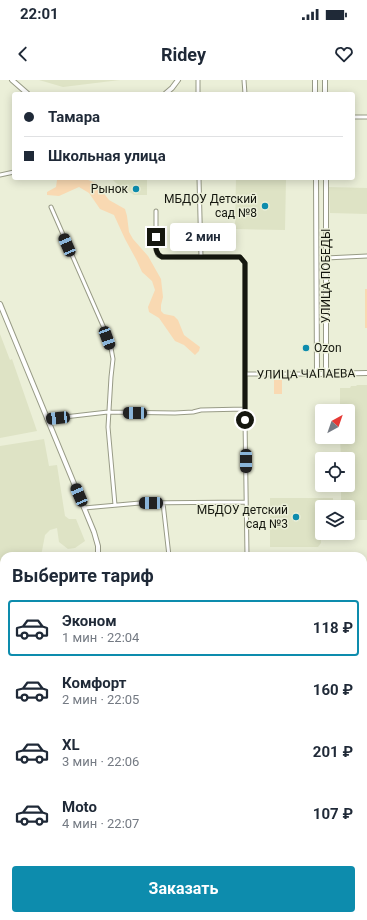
<!DOCTYPE html>
<html lang="ru">
<meta charset="utf-8">
<style>
:root{--surface:#fff;--page:#f2f2f3;--text:#1f2937;--muted:#747a83;--line:#e0e1e3;--accent:#0d8cad}
body{margin:0;font-family:Roboto,sans-serif;background:var(--page);color:var(--text);height:100vh;display:flex;flex-direction:column;font-size:15px;white-space:nowrap}
*{box-sizing:border-box;margin:0}
p{font-size:13px;color:var(--muted)}
.icon{flex:none;width:22px;height:22px;fill:none;stroke:currentColor;stroke-width:2;stroke-linecap:round;stroke-linejoin:round}
.map{position:relative;flex:1;overflow:hidden}
.details{position:absolute;left:0px;top:472px;width:367px;height:368px;display:flex;flex-direction:column;background:var(--surface);border-radius:12px 12px 0 0;box-shadow:0 2px 10px #0003}
.details>*{flex:none}
.banner{position:absolute;left:12px;top:12px;width:343px;height:88px;border-radius:4px;box-shadow:0 2px 10px #0003;display:grid;align-content:center;height:88px;padding:0 12px;background:var(--surface)}
.needle{width:26px;rotate:40deg}
.tools{position:absolute;left:315px;top:324px;display:grid;gap:8px}
.tools a{display:grid;place-items:center;width:40px;height:40px;border-radius:4px;background:var(--surface);box-shadow:0 2px 10px #0003;font-size:20px}
.end{position:absolute;width:18px;height:18px;margin:-9px;border:5px solid #15170f;background:#fff;box-shadow:0 0 0 2px #fff}
.from{border-radius:50%}
.bubble{position:absolute;height:28px;border-radius:4px;background:var(--surface);box-shadow:0 2px 10px #0003;font-size:13px;font-weight:700;line-height:28px;text-align:center}
.car{position:absolute;width:12px;height:24px;margin:-12px -6px;border-radius:5px;box-shadow:0 0 3px 1px #0007;background:linear-gradient(#222 24%,#8ab4d8 0 40%,#222 0 76%,#8ab4d8 0 86%,#222 0)}
.banner b{display:flex;align-items:center;gap:14px;height:38px;font-size:15px}
.banner b+b{border-top:1px solid var(--line)}
.banner i{width:10px;height:10px;background:var(--text)}
ul{padding:0;list-style:none}
li{display:flex;align-items:center;gap:12px;height:56px;margin:0 8px 6px;padding:0 4px;border:2px solid transparent;border-radius:4px}
li div{flex:1}
li b{display:block;font-size:15px}
li em{font-style:normal;font-weight:700}
li.on{border-color:var(--accent)}
li>.icon{width:36px;height:36px;stroke-width:1.5}
h2{padding:0 12px;font-size:18px;line-height:48px}
.primary-button{display:flex;gap:8px;margin-top:auto;padding:8px 12px}
.primary-button a{flex:1;height:46px;border-radius:4px;background:var(--accent);color:#fff;font-size:16px;font-weight:700;line-height:46px;text-align:center}
.status{display:flex;justify-content:space-between;align-items:center;height:28px;padding:0 20px;background:var(--surface);direction:ltr}
.status svg{height:11px;fill:currentColor}
header{display:flex;justify-content:space-between;align-items:center;height:52px;padding:0 12px;background:var(--surface);font-size:18px;font-weight:700}
.map>svg:first-child{display:block}
.built{fill:#dee3c5}
.green{fill:#f9d9b2}
.lines{fill:none;stroke-linecap:round;stroke-linejoin:round}
.street-casing{stroke:#989b86;stroke-width:5}
.secondary-casing{stroke:#989b86;stroke-width:6}
.street{stroke:#fff;stroke-width:3}
.secondary{stroke:#fff;stroke-width:4}
.route{stroke:#15170f;stroke-width:5}
.poi-dot{fill:#0d8cad;stroke:#ebefd8;stroke-width:1.5}
.labels{text-anchor:middle;stroke-width:3;stroke-linejoin:round;paint-order:stroke}
.poi-label{font-size:12px;fill:#15170f;stroke:#ebefd8;text-anchor:end}
.street-label{font-size:12px;fill:#15170f;stroke:#ebefd8}
</style>
<div class="status"><b>22:01</b><svg viewBox="0 0 49 12"><path d="M0 12V9h3v3zM5 12V6h3v6zM10 12V3h3v9zM15 12V0h3v12zM26 1h20v11H26zM47 4h2v5h-2z"/></svg></div>
<header><svg class="icon" aria-label="back" viewBox="0 0 24 24"><path d="M15 5l-7 7 7 7"/></svg>Ridey<svg class="icon" aria-label="heart" viewBox="0 0 24 24"><path d="M12 20l-8-8c-3-5 5-10 8-4 3-6 11-1 8 4z"/></svg></header>
<div class="map">
<svg width="367" height="840" viewBox="0 0 367 840">
<rect width="100%" height="100%" fill="#ebefd8"/>
<path class="built" d="M39,0h81l-57,7z
M111,98h36v17h-13l-18,-12z
M236,98l50,1 -1,51 -50,-1z
M329,107l38,1v26l-37,-1z
M0,254l10,26 2,-1 25,72 -37,7z
M357,305h10v135h-19v-13h-7v-22h7v-26h-7l-1,-22h8v-26h-8v-23h10l1,-2h5z
M44,359l5,27 8,-1 8,51 4,3h7l9,22 -10,7 -7,1 -9,-7 -2,-14 -7,2 -5,5 -4,21h-37v26l-4,-19v-117z
M270,418h63v9h-11l-1,36 -3,4h-48z"/>
<path class="green" d="M58,98h25l13,5 13,17 16,9 2,7 2,16 4,7 15,17 13,23 2,18 -2,8v6l3,3 10,2 4,4 6,15 16,12 -1,4 -4,4 -11,-10 -9,-4 -16,-23 -10,-6 -1,-5 7,-17 -3,-9 -10,-9 -5,-11 -12,-22 -11,-24 -14,-6 -11,-16 -10,-6 -20,9 -12,-1v-3l9,-5 1,-7z
M365,209h2v39h-2z
M274,300h8v14h-8z"/>
<g class="lines">
<defs>
<path id="street" d="M244,0l1,14
M198,14v-14
M353,37h14
M0,95l14,-3
M199,98l2,79
M51,127l53,121 7,20 2,11 -2,18 -3,50 7,78
M156,131v39l2,5 4,2h78l5,6v157l2,136
M326,178l41,-2
M245,294h72
M47,339l61,-7 67,1 18,-1 8,-2 44,-1
M163,423l6,53
M84,428l56,-5 106,-1
M363,604l4,-1
M363,771l4,1
M140,836l1,4
M160,836l9,4
M193,836v4
M308,840l1,-4"/>
<path id="secondary" d="M12,0l16,14
M325,0v14
M165,14l7,-6 6,-8
M315,14v-14
M316,98l1,196 50,-1
M326,98v196
M0,224l94,228 4,14v10
M363,536h4
M363,669h4
M230,840l1,-4"/>
</defs>
<use href="#street" class="street-casing"/>
<use href="#secondary" class="secondary-casing"/>
<use href="#street" class="street"/>
<use href="#secondary" class="secondary"/>
</g>
<g class="lines">
<path class="route" d="M156,157c0,8 -2,16 6,20h78l5,6v157"/>
</g>
<g class="poi-dot">
<circle cx="136" cy="109" r="4"/>
<circle cx="265" cy="126" r="4"/>
<circle cx="306" cy="268" r="4"/>
<circle cx="296" cy="437" r="4"/>
</g>
<g class="labels">
<g class="poi-label">
<text x="128" y="113">Рынок</text>
<text x="257" y="123">МБДОУ Детский<tspan x="257" dy="14">сад №8</tspan></text>
<text x="314" y="272" text-anchor="start">Ozon</text>
<text x="288" y="434">МБДОУ детский<tspan x="288" dy="14">сад №3</tspan></text>
</g>
<g class="street-label">
<text transform="translate(326 196) rotate(-90)" y="4">УЛИЦА ПОБЕДЫ</text>
<text transform="translate(306 294) rotate(-1)" y="4">УЛИЦА ЧАПАЕВА</text>
</g>
</g>
</svg>
<div class="tools">
<a><svg class="needle" viewBox="-14 -14 28 28"><path d="M0-13l5 13h-10z" fill="#e53935"/><path d="M0 13l5-13h-10z" fill="#747a83"/></svg></a>
<a><svg class="icon" aria-label="locate" viewBox="0 0 24 24"><circle cx="12" cy="12" r="6"/><path d="M12 2v4M12 18v4M2 12h4M18 12h4"/></svg></a>
<a><svg class="icon" aria-label="layers" viewBox="0 0 24 24"><path d="M12 4l9 5-9 5-9-5zM3 14l9 5 9-5"/></svg></a>
</div>
<i class="end from" style="left:245px;top:340px"></i>
<i class="end" style="left:156px;top:157px"></i>
<div class="bubble" style="left:170px;top:143px;width:66px">2 мин</div>
<i class="car" style="left:67px;top:165px;rotate:337deg"></i>
<i class="car" style="left:107px;top:258px;rotate:160deg"></i>
<i class="car" style="left:135px;top:333px;rotate:271deg"></i>
<i class="car" style="left:58px;top:338px;rotate:264deg"></i>
<i class="car" style="left:246px;top:381px;rotate:180deg"></i>
<i class="car" style="left:79px;top:415px;rotate:337deg"></i>
<i class="car" style="left:151px;top:423px;rotate:270deg"></i>
<div class="banner">
<b><i class="from"></i>Тамара</b>
<b><i></i>Школьная улица</b>
</div>
<section class="details">
<h2>Выберите тариф</h2>
<ul>
<li class="on"><svg class="icon" aria-label="car" viewBox="0 0 24 24"><path d="M5 17H2v-5l4-1 3-4h7l3 4 3 1v5h-3M9 17h6M6 11h13"/><circle cx="7" cy="17" r="2"/><circle cx="17" cy="17" r="2"/></svg><div><b>Эконом</b><p>1 мин · 22:04</p></div><em>118 ₽</em></li>
<li><svg class="icon" aria-label="car" viewBox="0 0 24 24"><path d="M5 17H2v-5l4-1 3-4h7l3 4 3 1v5h-3M9 17h6M6 11h13"/><circle cx="7" cy="17" r="2"/><circle cx="17" cy="17" r="2"/></svg><div><b>Комфорт</b><p>2 мин · 22:05</p></div><em>160 ₽</em></li>
<li><svg class="icon" aria-label="car" viewBox="0 0 24 24"><path d="M5 17H2v-5l4-1 3-4h7l3 4 3 1v5h-3M9 17h6M6 11h13"/><circle cx="7" cy="17" r="2"/><circle cx="17" cy="17" r="2"/></svg><div><b>XL</b><p>3 мин · 22:06</p></div><em>201 ₽</em></li>
<li><svg class="icon" aria-label="car" viewBox="0 0 24 24"><path d="M5 17H2v-5l4-1 3-4h7l3 4 3 1v5h-3M9 17h6M6 11h13"/><circle cx="7" cy="17" r="2"/><circle cx="17" cy="17" r="2"/></svg><div><b>Moto</b><p>4 мин · 22:07</p></div><em>107 ₽</em></li>
</ul>
<div class="primary-button"><a>Заказать</a></div>
</section>
</div>
